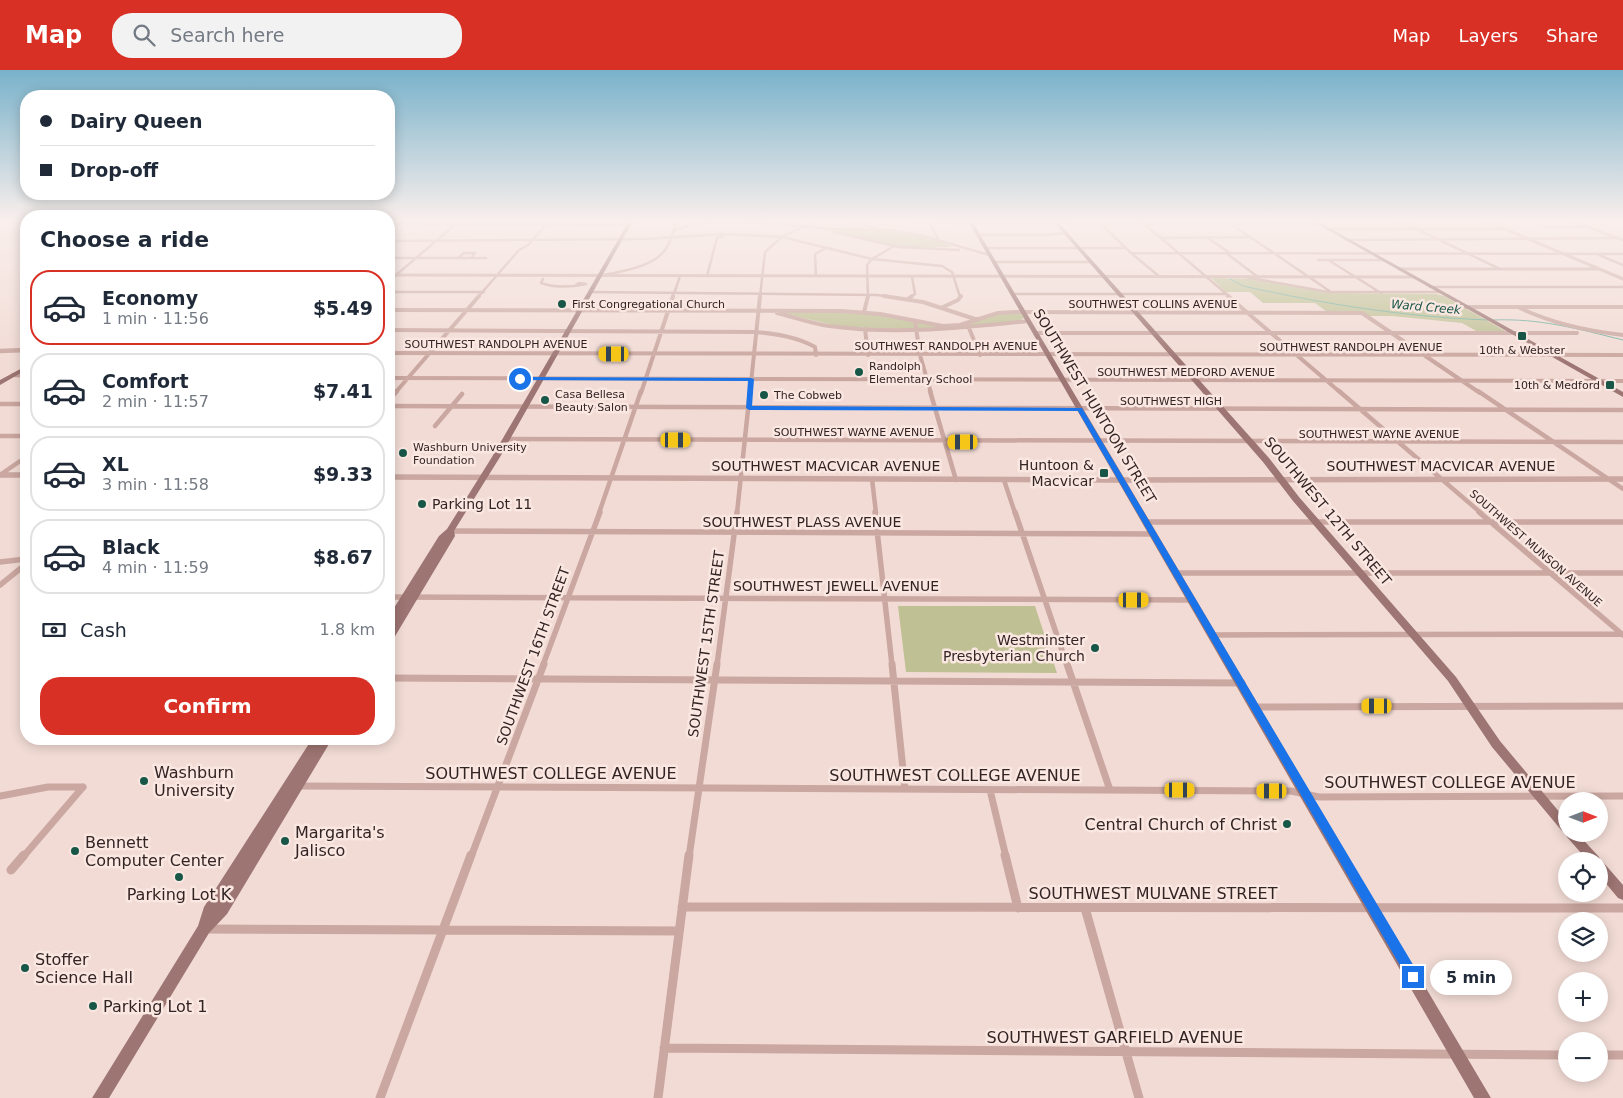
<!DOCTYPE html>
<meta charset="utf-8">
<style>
:root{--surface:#fff;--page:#f2f2f3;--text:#1f2937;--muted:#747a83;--line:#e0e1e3;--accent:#d93025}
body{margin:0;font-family:"DejaVu Sans",sans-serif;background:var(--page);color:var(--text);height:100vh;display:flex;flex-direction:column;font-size:19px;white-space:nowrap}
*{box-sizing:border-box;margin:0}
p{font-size:16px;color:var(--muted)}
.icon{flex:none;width:28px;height:28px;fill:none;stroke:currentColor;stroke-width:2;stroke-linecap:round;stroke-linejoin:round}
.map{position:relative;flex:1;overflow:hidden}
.side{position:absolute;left:20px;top:140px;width:375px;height:535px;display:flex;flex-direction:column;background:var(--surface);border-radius:20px;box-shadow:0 2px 12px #0003}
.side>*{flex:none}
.top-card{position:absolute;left:20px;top:20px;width:375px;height:110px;border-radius:20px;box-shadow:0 2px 12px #0003;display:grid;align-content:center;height:110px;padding:0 20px;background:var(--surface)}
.needle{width:32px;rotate:90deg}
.controls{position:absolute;left:1558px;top:722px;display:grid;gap:10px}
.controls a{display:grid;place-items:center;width:50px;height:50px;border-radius:50%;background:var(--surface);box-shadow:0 2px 12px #0003;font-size:25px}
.end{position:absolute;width:22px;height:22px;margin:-11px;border:6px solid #1a73e8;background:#fff;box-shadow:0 0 0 2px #fff}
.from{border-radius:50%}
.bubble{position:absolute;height:35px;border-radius:18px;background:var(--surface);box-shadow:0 2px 12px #0003;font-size:16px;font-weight:600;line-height:35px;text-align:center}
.car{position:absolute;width:15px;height:30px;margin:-15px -8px;border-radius:6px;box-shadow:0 0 4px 1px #0007;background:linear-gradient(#f5c518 24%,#345 0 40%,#f5c518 0 76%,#345 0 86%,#f5c518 0)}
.top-card b{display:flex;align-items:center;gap:18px;height:48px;font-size:19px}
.top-card b+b{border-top:1px solid var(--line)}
.top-card i{width:12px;height:12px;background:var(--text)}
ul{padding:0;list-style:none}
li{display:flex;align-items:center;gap:15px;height:75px;margin:0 10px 8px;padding:0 10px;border:2px solid var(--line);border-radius:20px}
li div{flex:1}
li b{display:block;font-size:19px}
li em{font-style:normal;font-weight:600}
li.active{border-color:var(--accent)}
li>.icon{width:45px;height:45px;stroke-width:1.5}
h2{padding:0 20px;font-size:22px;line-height:60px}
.pay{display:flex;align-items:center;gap:12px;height:55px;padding:0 20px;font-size:19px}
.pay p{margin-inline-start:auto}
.primary-button{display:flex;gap:10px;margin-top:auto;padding:10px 20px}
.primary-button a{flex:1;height:58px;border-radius:20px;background:var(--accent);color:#fff;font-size:20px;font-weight:600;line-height:58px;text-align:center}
header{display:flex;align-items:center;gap:30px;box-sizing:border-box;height:70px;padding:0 25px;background:var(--accent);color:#fff}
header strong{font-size:24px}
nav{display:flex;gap:28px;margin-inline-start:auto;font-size:18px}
.search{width:350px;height:45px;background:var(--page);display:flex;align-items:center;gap:12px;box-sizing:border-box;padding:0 18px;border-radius:20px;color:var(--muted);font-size:19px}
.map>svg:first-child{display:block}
.green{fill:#bfc194}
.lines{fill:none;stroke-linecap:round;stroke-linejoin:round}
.stream{stroke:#72b0a0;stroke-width:1}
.minor-far5{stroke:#caa7a0;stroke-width:2.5}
.minor-far4{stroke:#caa7a0;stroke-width:4}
.minor-far3{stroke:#caa7a0;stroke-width:4.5}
.minor-far2{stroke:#caa7a0;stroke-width:5.5}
.minor-far1{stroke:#caa7a0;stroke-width:7}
.minor{stroke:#caa7a0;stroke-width:9}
.tertiary-far2{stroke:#caa7a0;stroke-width:3}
.tertiary-far1{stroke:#caa7a0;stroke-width:4.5}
.tertiary{stroke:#caa7a0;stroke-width:5.5}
.secondary{fill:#9d7572;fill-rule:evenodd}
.route{fill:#1a73e8}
.poi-dot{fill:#185648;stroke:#fae7e1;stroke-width:2}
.labels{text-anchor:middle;stroke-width:5;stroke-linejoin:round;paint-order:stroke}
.far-poi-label{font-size:11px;fill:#332424;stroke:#fae7e1;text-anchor:start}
.far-street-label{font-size:11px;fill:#332424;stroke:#fae7e1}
.far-water-label{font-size:12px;font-style:italic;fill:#185648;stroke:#fae7e1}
.street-label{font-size:14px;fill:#332424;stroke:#fae7e1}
.poi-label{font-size:14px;fill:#332424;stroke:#fae7e1;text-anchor:end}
.near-poi-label{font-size:16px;fill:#332424;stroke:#fae7e1;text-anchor:start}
.near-street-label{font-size:16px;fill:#332424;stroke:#fae7e1}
</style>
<header>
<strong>Map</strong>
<div class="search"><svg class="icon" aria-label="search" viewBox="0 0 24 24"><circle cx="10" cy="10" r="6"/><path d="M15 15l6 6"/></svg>Search here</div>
<nav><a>Map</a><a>Layers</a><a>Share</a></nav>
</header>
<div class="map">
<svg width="1623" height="1028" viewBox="0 0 1623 1028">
<rect width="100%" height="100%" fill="#f2dbd5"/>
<path class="green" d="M836,160c40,1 80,-1 116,17h-51l-64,-15z
M1211,208l39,1 78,14 108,1 8,2 63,36h-29l-16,-9 -70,-7h-23l-4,-3 -38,-1 -12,-9h-52l-13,-11h-24z
M777,242l86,1 89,13 45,-12 24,-1 3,5 -5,3 -42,5 -68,3 -67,-2z
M898,536h137l22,67 -151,-1z"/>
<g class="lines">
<path class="stream" d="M1230,209l13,7c81,18 162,31 245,34
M1493,250c47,-2 85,9 130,20"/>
<path class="minor-far5" d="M719,151l63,3 47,5 61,1 34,6 65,19
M852,151l21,6
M917,151l26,2 375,1
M929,151l10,20
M1141,151l89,76
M1400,151l100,48
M1572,151l51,19
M1099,152l32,31 29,24
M389,154l240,1
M1231,154l100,68
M1543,157h41
M1327,159h177
M673,161l20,-7 29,-3
M833,162l66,15 60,3
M978,165h68l20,-2
M1206,167l24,16
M1161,168l90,-1
M1347,170l271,-2
M389,171l258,-2 76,-5 59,3 90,22 70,7 10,6 8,25
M985,178h141
M1131,183l492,1
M1226,183l32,24
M1599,185l24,10
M389,188h97
M458,188l6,-5h11l-4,5
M1318,190h65
M1330,191l51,32
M993,192h98
M600,206c20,-5 52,-8 65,-26 6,-8 8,-20 12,-29
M707,206l10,-38 6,-2
M816,206l-1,-22 11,-6
M1245,207l83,15h112
M543,209l-2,4c14,5 31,4 45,1l-7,-1 -3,2
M389,211l67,-57
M1430,217h193
M389,222h95
M590,222l287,3 15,2
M1012,224h214
M478,227l41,-47 9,-5 18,-20
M673,227l7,-21
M760,227l5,-45 17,-15 33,-16
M868,227l-1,-32 5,-6 22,-13
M910,227l5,-3 -3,-17"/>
<path class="minor-far4" d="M884,226l39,6 55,18
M1228,226l113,97
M908,229l4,-3
M1466,237h157
M941,238l17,-8 3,-4
M1520,238c33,16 67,23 103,27
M389,240l452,1 39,3 63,12 17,-1 38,-12 16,-1 348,1 118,80
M864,242l4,-16
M777,243c17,4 35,11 52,13 66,9 134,2 199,-5
M915,251l5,34 11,38
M969,258l11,27
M865,259l3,26
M389,260l367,2c21,2 41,5 59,15l1,8
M1035,263h542
M389,283l1234,2
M13,305l13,1
M389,308l1234,3
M395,323l84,-97
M641,323l32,-97
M750,323l10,-97"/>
<path class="minor-far3" d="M930,321l26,89
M1339,321l142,122
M1478,321l145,98
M389,330l8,-9
M0,334h26
M389,336l1234,4
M435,356l27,-32
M0,366h26
M506,369l1117,3
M0,405l26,-18
M872,409l4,34
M1004,410l11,33
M599,443l42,-122
M737,443l13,-122"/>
<path class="minor-far2" d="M875,442l17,153
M1015,442l52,153
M1479,442l144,123
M1147,452h476
M450,461l704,3
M0,492l26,-3
M1177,503h446
M0,515l26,-21
M389,527l804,3
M1213,565l408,-1
M543,595l57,-153
M717,595l20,-153"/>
<path class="minor-far1" d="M892,594l13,125
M1067,594l43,126
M389,608l853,5
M1255,637l368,-1
M298,716l993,5 28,6 304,-1
M990,720l16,67
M0,726l48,-9h35
M23,787l60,-70
M471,787l73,-193
M689,787l28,-193"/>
<path class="minor" d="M1005,785l13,53
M11,800l13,-15
M682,837l941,1
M1085,838l54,190
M206,859l473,2
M664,978l902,7
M1599,985h24
M380,1028l91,-243
M658,1028l31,-243"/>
<path class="tertiary-far2" d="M1486,151l137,58
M1399,199h201
M389,205l1025,2"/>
<path class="tertiary-far1" d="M0,281l26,-1"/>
<path class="tertiary" d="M0,405h26
M389,407l725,3 509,-1"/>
<path class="secondary" d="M629,151h4l-133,236 -46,74 1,5 -61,102 -2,2 -3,1v-10l3,-6 -3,1v-10l50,-80 8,-7 45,-72z
M968,151h4l519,877h-17z
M1053,151h4l212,237 30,39 157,180 44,64 66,79v14h12l21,23 2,4 2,1 20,23v15l-5,-2 -19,-23v-14h-11l-21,-24 -1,-4 -4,-2 -70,-84 -44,-66 -155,-180 -30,-39z
M1312,151h5l306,171v5z
M26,296v4l-26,15v-5z
M312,669h20l-105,175 -18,19 -100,165h-17l106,-172 6,-19z"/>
</g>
<linearGradient id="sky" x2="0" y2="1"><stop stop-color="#79b2cb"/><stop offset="0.51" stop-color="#f9efec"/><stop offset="1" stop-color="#f9efec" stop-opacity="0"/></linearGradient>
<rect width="1623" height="295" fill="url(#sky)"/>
<path class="route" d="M520,307l231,1 3,1 -2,27 330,2 336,565 2,4 -2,4 -5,2 -4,-2 -331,-570 -329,-1 -3,-2 2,-27 -230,-1z"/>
<g class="poi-dot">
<circle cx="562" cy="234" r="5"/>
<rect x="1517" y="261" width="10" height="10" rx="2.5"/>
<circle cx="859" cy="302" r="5"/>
<rect x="1605" y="310" width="10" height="10" rx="2.5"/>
<circle cx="764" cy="325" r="5"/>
<circle cx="545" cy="330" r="5"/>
<circle cx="403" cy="383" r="5"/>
<rect x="1099" y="398" width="10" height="10" rx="2.5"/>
<circle cx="422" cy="434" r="5"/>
<circle cx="1095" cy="578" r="5"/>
<circle cx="144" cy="711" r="5"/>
<circle cx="1287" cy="754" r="5"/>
<circle cx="285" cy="771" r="5"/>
<circle cx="75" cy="781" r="5"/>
<circle cx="179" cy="807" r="5"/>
<circle cx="25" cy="898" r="5"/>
<circle cx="93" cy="936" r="5"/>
</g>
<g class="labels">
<g class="far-poi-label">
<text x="572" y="238">First Congregational Church</text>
<text x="1522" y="284" text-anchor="middle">10th &amp; Webster</text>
<text x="869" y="300">Randolph<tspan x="869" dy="13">Elementary School</tspan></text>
<text x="1600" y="319" text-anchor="end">10th &amp; Medford</text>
<text x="555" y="328">Casa Bellesa<tspan x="555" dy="13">Beauty Salon</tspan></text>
<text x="774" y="329">The Cobweb</text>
<text x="413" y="381">Washburn University<tspan x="413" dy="13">Foundation</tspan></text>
</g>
<g class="far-street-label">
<text x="1153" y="238">SOUTHWEST COLLINS AVENUE</text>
<text x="496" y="278">SOUTHWEST RANDOLPH AVENUE</text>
<text x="946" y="280">SOUTHWEST RANDOLPH AVENUE</text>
<text x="1351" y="281">SOUTHWEST RANDOLPH AVENUE</text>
<text x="1186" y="306">SOUTHWEST MEDFORD AVENUE</text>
<text x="1171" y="335">SOUTHWEST HIGH</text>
<text x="854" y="366">SOUTHWEST WAYNE AVENUE</text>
<text x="1379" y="368">SOUTHWEST WAYNE AVENUE</text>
<text transform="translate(1536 478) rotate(41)" y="4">SOUTHWEST MUNSON AVENUE</text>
</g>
<g class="far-water-label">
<text transform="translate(1426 237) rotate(5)" y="4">Ward Creek</text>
</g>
<g class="street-label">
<text transform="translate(1095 336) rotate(59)" y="5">SOUTHWEST HUNTOON STREET</text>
<text x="826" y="401">SOUTHWEST MACVICAR AVENUE</text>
<text x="1441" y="401">SOUTHWEST MACVICAR AVENUE</text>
<text transform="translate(1328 441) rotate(50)" y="5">SOUTHWEST 12TH STREET</text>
<text x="802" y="457">SOUTHWEST PLASS AVENUE</text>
<text x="836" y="521">SOUTHWEST JEWELL AVENUE</text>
<text transform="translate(706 574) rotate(-82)" y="5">SOUTHWEST 15TH STREET</text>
<text transform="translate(533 586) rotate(-70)" y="5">SOUTHWEST 16TH STREET</text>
</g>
<g class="poi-label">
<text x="1094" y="400">Huntoon &amp;<tspan x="1094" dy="16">Macvicar</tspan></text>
<text x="432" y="439" text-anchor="start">Parking Lot 11</text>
<text x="1085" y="575">Westminster<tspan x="1085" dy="16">Presbyterian Church</tspan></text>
</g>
<g class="near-poi-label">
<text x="154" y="708">Washburn<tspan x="154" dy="18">University</tspan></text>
<text x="1277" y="760" text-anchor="end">Central Church of Christ</text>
<text x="295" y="768">Margarita's<tspan x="295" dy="18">Jalisco</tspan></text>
<text x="85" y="778">Bennett<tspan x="85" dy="18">Computer Center</tspan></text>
<text x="179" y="830" text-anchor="middle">Parking Lot K</text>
<text x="35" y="895">Stoffer<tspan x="35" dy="18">Science Hall</tspan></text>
<text x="103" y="942">Parking Lot 1</text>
</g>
<g class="near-street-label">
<text x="551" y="709">SOUTHWEST COLLEGE AVENUE</text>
<text x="955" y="711">SOUTHWEST COLLEGE AVENUE</text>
<text x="1450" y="718">SOUTHWEST COLLEGE AVENUE</text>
<text x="1153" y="829">SOUTHWEST MULVANE STREET</text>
<text x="1115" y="973">SOUTHWEST GARFIELD AVENUE</text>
</g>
</g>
</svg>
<div class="controls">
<a><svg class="needle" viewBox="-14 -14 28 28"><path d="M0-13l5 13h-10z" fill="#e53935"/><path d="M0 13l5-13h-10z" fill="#747a83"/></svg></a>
<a><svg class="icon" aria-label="locate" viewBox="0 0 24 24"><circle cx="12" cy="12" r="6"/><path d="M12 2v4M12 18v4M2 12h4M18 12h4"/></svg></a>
<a><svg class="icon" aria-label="layers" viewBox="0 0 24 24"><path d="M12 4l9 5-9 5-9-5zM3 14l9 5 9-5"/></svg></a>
<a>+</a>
<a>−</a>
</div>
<i class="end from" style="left:520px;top:309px"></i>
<i class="end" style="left:1413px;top:907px"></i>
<div class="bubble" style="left:1430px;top:890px;width:82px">5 min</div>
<i class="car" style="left:614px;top:284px;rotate:270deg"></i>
<i class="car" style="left:676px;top:370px;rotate:90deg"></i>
<i class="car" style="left:963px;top:372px;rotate:270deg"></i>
<i class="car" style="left:1134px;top:530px;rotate:90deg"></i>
<i class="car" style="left:1377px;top:636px;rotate:270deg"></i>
<i class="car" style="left:1180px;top:720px;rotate:90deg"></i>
<i class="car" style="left:1272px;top:721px;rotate:270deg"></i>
<div class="top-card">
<b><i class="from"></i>Dairy Queen</b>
<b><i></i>Drop-off</b>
</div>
<section class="side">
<h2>Choose a ride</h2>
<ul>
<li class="active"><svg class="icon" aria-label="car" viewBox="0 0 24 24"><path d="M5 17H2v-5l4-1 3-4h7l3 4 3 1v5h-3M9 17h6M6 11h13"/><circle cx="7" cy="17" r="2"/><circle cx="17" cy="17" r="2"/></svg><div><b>Economy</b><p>1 min · 11:56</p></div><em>$5.49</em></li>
<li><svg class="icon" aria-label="car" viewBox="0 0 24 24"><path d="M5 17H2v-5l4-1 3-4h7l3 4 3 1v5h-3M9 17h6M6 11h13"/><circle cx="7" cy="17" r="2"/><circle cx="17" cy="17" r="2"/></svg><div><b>Comfort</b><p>2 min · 11:57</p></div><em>$7.41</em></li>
<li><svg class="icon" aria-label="car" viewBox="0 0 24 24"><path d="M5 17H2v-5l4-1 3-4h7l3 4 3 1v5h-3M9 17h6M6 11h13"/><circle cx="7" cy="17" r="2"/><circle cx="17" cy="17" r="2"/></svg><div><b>XL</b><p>3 min · 11:58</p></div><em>$9.33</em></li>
<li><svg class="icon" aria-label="car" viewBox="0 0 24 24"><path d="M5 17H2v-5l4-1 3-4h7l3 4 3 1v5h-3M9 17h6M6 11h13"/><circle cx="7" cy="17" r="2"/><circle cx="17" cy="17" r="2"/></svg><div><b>Black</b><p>4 min · 11:59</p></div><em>$8.67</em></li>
</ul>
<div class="pay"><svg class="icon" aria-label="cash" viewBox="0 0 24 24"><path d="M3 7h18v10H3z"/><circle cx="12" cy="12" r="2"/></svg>Cash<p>1.8 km</p></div>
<div class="primary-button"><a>Confirm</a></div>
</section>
</div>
